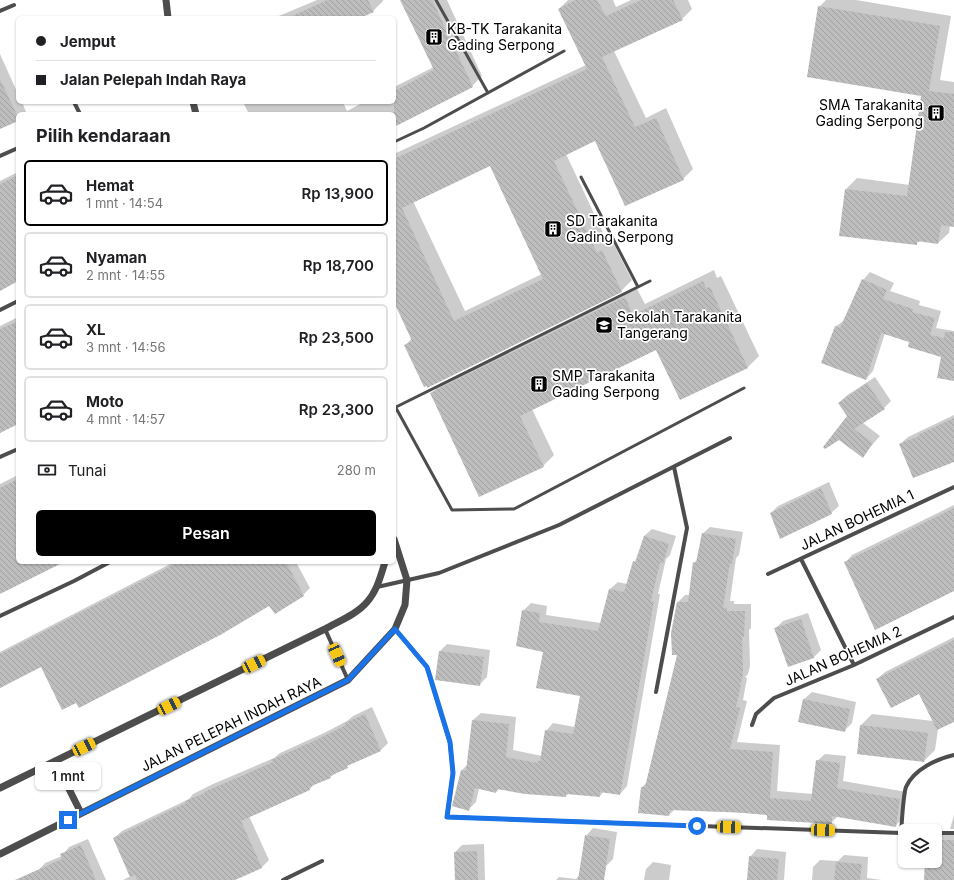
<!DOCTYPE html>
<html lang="id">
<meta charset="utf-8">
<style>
:root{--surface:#fff;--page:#f2f2f2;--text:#202124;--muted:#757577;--line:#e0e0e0;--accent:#000}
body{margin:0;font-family:Inter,sans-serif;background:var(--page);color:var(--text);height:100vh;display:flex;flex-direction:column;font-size:15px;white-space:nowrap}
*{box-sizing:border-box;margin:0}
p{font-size:13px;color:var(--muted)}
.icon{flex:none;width:22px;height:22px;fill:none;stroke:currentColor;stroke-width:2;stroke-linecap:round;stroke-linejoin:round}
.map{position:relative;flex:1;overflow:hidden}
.drawer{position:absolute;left:16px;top:112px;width:380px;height:452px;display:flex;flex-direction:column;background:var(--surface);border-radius:6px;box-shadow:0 1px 3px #0004}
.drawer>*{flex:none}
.top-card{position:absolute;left:16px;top:16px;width:380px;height:88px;border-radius:6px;box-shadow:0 1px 3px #0004;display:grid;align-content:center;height:88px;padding:0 20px;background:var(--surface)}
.fabs{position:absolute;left:898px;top:824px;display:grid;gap:8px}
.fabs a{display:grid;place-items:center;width:44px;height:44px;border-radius:6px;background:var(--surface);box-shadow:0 1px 3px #0004;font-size:20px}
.end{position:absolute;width:18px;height:18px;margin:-9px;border:5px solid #1a73e8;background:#fff;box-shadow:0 0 0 2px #fff}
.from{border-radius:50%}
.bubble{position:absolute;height:28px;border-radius:6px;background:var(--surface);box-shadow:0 1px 3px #0004;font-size:13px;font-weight:600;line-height:28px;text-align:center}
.car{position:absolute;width:12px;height:24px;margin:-12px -6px;border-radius:5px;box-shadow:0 0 3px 1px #0007;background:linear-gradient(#f5c518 24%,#345 0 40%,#f5c518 0 76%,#345 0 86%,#f5c518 0)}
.top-card b{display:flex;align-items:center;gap:14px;height:38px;font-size:15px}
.top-card b+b{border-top:1px solid var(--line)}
.top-card i{width:10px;height:10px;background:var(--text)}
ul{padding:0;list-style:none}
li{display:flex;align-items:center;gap:12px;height:66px;margin:0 8px 6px;padding:0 12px;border:2px solid var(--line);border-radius:6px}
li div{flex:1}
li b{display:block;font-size:15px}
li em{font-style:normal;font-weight:600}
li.active{border-color:var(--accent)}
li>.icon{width:36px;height:36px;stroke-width:1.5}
h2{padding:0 20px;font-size:18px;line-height:48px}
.pay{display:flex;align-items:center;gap:10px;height:44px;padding:0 20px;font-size:15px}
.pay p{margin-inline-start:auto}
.cta{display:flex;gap:8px;margin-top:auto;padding:8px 20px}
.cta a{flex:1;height:46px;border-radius:6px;background:var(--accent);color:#fff;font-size:16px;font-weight:600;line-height:46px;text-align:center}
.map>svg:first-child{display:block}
.shadow{fill:#0003;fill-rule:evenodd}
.building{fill:url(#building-back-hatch);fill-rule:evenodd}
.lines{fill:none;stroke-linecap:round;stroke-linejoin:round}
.service{stroke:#4d4d4d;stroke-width:3}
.minor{stroke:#4d4d4d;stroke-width:4}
.tertiary{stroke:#4d4d4d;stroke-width:7}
.route{stroke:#1a73e8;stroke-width:5}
.labels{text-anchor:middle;stroke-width:3.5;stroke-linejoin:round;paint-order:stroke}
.poi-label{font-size:14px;fill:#000;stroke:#fff;text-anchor:start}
.street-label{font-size:14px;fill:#000;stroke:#fff}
</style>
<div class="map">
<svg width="954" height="880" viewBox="0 0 954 880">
<defs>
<pattern id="building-back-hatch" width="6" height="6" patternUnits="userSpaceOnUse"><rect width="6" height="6" fill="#bdbdbd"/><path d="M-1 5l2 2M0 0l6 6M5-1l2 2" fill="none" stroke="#a1a1a1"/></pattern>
</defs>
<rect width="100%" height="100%" fill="#fff"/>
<path class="shadow" d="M317,0h66v1l-10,10 -15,7h-84z
M406,0h41l35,76 -10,10 -78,40v-12h-145l-6,-12h100l4,9 17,-9h30v-15l40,-20z
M568,0h45l3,7 15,-7h57l4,9 -10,10 -68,32 32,67 20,-10 27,61 -10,10 -87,-39 -30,14 42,89 4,-2 20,39 -11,11 -216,55 7,-8 -18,-38v-146l192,-89 -27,-56zM491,164l51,110 -77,37 -52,-110z
M826,0h30l95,16 -11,64 14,2v143h-4l-1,8 -11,10 -18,-2 -4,3 -70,-55 11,-11 53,7 12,-90 -103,-88z
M0,54l18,40v8h4l4,10 -2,2h-6v6l-18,8z
M18,172v108l-18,9v-108z
M714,270l3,8 4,-2 38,80 -11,11 -68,32 -24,-51 -124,61 22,46 -11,11 -112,-72 11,-11 194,-96 9,17z
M870,272l24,11 -4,8 30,10 -1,4 22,6 -5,17 18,3v49l-12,-24 -32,-14 -25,-9 -12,38 -7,8 -44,-17 14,-36 9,-6 18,-40z
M18,317v108l-2,1 -1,-2 -15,8v-106z
M875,377l16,24 -7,7 -21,15 17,13 -18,20 -14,-40 -9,-13 7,-7z
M954,415v44l-54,-15 8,-7z
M18,475v87h44l-62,31v-109z
M829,482l10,24 -8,7 -13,5 -4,5 -33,14 -10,-24 7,-7z
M954,505v85l-109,-27 7,-8z
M710,527l33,5 -4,23 -3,3 -6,43h4v3h17v24l-2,2 1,36 -2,8 -3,3 2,1 -4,22 4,1 -10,41 43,3 -3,46 36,3 4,-33 8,-7 21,2 -3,25 64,11 -4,26 -8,8 -57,-10 -7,7 -63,-9 -94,-4 -5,5 -27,-28 5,-5 31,-128v-52l7,-7h5l4,-32 4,-4 4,-25z
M652,529l24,7 -6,19 -4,4 -8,35h2l-33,192 -7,8 -16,-3 -4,5 -31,-3 -3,3 -67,-7 -3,3 -17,-4 -3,14 -8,8 -15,-4 9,-36 6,-6 5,-44 8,-7 35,4 -3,33 29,6 4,-25 7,-8 22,4 6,-32 -36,-44 -22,-40 8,-8 16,3 -1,9 55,8 9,-34 8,-7 9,2 17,-48z
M174,562h122l14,26 -7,7 -28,18 -5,-8 -194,97 -35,-36 -41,22v-36z
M808,613l13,37 -7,7 -39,-28 8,-8z
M954,637v84l-16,8 -3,21 -11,11 -66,-7 3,-29 11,-11 61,7 -14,-28 -42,-14 8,-7z
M447,644l43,6 -3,27 -8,8 -43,-6 4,-28z
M812,692l44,10 -4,21 -8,8 -45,-10 5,-22z
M372,707l16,36 -7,7 -30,13 -21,14 -15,6 -5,6 -61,27 20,44 -7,7 -16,7 -26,6h-97l8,-4 -17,-38 8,-7 67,-32 4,-5 20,-10 61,-26 6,-5 44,-20 23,-12 6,-5z
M954,815v14h-4z
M593,828l24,4 -4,27 -7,7 -3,14h-47l3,-3 17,2 4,-5 6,-38z
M954,831v49h-28l1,-19h8v-27z
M88,839l18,41h-76l15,-17 17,-7 7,-9z
M484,844l1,36h-29l-1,-28 7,-7z
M757,849l29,3 -2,28h-36l2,-23z
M844,855l24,2 -1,21 15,2h-70l1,-13 7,-7 18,1z
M653,862l18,3 -2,15h-25l2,-11z"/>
<path class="building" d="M327,0h41l6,12 -14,6h-72z
M400,0h32l41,87 -79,40v-36l40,-21z
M575,0h22l9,16 35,-16h32l10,20 -81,37 33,70 21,-9 28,62 -59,26 -30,-65 -41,20 43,92 5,-3 20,42 -195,96v-2l-3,1 -20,-42 8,-4 -18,-39v-143l193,-90 -29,-60zM490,166l53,113 -89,42 -52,-113z
M818,6l122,20 -11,65 25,3v133l-13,-2 -3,19 -21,-3v4l-78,-9 6,-47 62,7 14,-100 -114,-19z
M0,79l18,38v4l-18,8z
M18,175v106l-18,10v-107z
M862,279l25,11 -4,9 30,10 -1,3 23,6 -5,17 14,3 1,-6h9v49l-17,-3 4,-21 -33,-10 1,-5 -28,-9 -15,47 -45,-17 14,-37 5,2z
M703,281l3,7 4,-1 38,81 -68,32 -24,-50 -136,66 24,51 -65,30 -49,-104 195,-96 8,18z
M18,321v103l-18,9v-104z
M867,383l18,26 -31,20 19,14 -10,15 -24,-18 -14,9 -2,-2 24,-31 -9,-13z
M954,418v44l-41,16 -14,-34 20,-8 -1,-1z
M18,479v83h46l-64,32v-106z
M821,488l11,26 -52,25 -10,-26z
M954,508v83l-79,39 -31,-68z
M702,533l34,6 -4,25 -2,-1 -7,45h4v3h18l-1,26h-2l1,37 -2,9 -3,1 3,1 -5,22 4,1 -10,41 43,3 -3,46 41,3 5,-41 24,3 -3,25 63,11 -4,28 -64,-11v8l-65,-4v-5l-34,-3 -63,-2 -1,6 -31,-3 3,-26h4l32,-132h-5l-1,-22 6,-31h11l5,-40 3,1z
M644,536l25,8 -6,19h-3l-9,38h3l-34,194 -20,-3v5l-34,-3v3l-41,-3 -28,-5 -1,4 -21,-5 -6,23 -17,-5 9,-36 5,1 6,-51 37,4 -3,33 31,6v-2h3l5,-31 28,4 7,-38 -44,-8 7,-36 -27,-6 6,-36 18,3 -1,9 59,9 11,-42 15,3 9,-31 3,1z
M179,562h107l18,34 -29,18 -6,-8 -47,28 -143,74 -3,-5 -14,7 -21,-43 -41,21v-34z
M801,619l13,39 -26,9 -14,-39z
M954,640v82l-17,8 -18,-36 -28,14 -15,-29z
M439,651l45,6 -4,29 -45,-6z
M803,699l47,10 -5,23 -47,-10z
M365,714l16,37 -34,15 1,2 -18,8 1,2 -22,9 1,3 -69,31 21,47 -27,12h-98l-2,-5 -5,2 -17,-39 73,-35 -1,-2 20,-8 -1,-1 69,-30 -2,-2 45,-20 30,-15 -1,-2z
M860,725l68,8 -4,29 -67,-8z
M585,835l25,4 -6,41h-26z
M935,840h19v40h-30l1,-19h10z
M81,845l15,35h-81l47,-21 -2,-5z
M477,851l1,29h-23l-1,-28z
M749,856l30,3 -2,21h-30z
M836,862l26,2 -2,16h-26z"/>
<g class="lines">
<path class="service" d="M436,0l52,93
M394,142l30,-14 140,-77
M581,177l57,110
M394,408l256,-127
M396,408l56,102 62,-1 230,-121"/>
<path class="minor" d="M0,11l14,-6
M74,102l6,12
M0,156l18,-8
M0,310l18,-9
M0,457l18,-8
M801,559l53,106
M768,574l186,-87
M377,587l62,-14 120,-48 171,-87
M0,616l74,-35 36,-19
M325,629l23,51
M395,629l32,38 23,76 3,30 -6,44 454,16c1,-11 2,-38 5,-46 8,-18 31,-28 48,-32
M656,692l31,-164 -13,-61
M752,725l4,-11 18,-16 80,-33 100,-48
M935,833h19
M283,880l39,-19"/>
<path class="tertiary" d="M166,0l2,18
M193,102l3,12
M55,761l26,52
M0,788l325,-159c14,-8 32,-15 42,-27 10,-11 14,-27 18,-40
M0,854l348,-174 47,-51 10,-24 2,-25 -13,-41"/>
</g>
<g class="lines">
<path class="route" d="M68,820l280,-140 47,-51 32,38 23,75 3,31 -6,44 250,9"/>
</g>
<defs>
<symbol id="building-square" viewBox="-11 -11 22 22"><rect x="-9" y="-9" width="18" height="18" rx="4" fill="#000" stroke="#fff"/><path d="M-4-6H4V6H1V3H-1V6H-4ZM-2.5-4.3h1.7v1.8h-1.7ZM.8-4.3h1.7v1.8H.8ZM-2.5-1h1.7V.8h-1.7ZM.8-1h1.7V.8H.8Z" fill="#fff"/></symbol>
<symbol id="school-square" viewBox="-11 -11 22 22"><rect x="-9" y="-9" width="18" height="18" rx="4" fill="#000" stroke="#fff"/><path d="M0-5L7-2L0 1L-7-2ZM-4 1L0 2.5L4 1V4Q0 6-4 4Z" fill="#fff"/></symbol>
</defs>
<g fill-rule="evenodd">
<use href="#building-square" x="424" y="27" width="20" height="20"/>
<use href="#building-square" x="926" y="103" width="20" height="20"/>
<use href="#building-square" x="543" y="219" width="20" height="20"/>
<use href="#school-square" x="594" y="315" width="20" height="20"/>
<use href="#building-square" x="529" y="374" width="20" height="20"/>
</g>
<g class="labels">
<g class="poi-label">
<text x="447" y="34">KB-TK Tarakanita<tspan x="447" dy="16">Gading Serpong</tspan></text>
<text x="923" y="110" text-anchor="end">SMA Tarakanita<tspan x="923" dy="16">Gading Serpong</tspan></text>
<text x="566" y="226">SD Tarakanita<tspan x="566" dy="16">Gading Serpong</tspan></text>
<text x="617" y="322">Sekolah Tarakanita<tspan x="617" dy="16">Tangerang</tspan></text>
<text x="552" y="381">SMP Tarakanita<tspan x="552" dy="16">Gading Serpong</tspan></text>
</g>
<g class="street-label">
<text transform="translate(857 520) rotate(-25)" y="5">JALAN BOHEMIA 1</text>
<text transform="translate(843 656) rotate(-24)" y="5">JALAN BOHEMIA 2</text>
<text transform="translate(231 724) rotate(-26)" y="5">JALAN PELEPAH INDAH RAYA</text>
</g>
</g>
</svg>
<div class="fabs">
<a><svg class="icon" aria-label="layers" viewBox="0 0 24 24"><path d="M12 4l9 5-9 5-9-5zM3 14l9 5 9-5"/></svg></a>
</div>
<i class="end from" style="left:697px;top:826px"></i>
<i class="end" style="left:68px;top:820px"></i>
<div class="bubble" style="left:35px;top:762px;width:66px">1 mnt</div>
<i class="car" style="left:337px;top:655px;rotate:156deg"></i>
<i class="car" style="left:254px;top:664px;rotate:64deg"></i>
<i class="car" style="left:169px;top:706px;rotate:64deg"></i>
<i class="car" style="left:84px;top:747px;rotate:64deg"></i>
<i class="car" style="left:729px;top:827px;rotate:92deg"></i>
<i class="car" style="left:823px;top:830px;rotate:92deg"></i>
<div class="top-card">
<b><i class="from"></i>Jemput</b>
<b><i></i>Jalan Pelepah Indah Raya</b>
</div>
<section class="drawer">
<h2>Pilih kendaraan</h2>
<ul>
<li class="active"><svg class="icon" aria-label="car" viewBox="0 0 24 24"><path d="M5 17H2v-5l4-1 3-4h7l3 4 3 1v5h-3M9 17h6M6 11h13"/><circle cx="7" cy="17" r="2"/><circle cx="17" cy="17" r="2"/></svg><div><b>Hemat</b><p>1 mnt · 14:54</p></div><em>Rp 13,900</em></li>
<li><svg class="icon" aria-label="car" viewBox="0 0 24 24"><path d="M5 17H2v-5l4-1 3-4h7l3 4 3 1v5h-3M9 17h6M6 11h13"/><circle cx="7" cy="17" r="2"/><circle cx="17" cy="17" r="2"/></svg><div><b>Nyaman</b><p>2 mnt · 14:55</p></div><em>Rp 18,700</em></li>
<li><svg class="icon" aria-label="car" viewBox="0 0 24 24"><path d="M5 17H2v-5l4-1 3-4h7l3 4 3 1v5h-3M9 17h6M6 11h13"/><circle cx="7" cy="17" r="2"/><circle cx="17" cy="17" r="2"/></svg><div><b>XL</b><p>3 mnt · 14:56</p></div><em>Rp 23,500</em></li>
<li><svg class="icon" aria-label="car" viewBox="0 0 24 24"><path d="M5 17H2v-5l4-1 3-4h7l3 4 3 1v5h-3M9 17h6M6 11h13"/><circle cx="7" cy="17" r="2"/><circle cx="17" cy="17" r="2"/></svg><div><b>Moto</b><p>4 mnt · 14:57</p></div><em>Rp 23,300</em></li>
</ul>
<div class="pay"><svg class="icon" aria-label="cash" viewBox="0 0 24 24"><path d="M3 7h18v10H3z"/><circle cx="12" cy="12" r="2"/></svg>Tunai<p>280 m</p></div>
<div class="cta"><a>Pesan</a></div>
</section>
</div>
